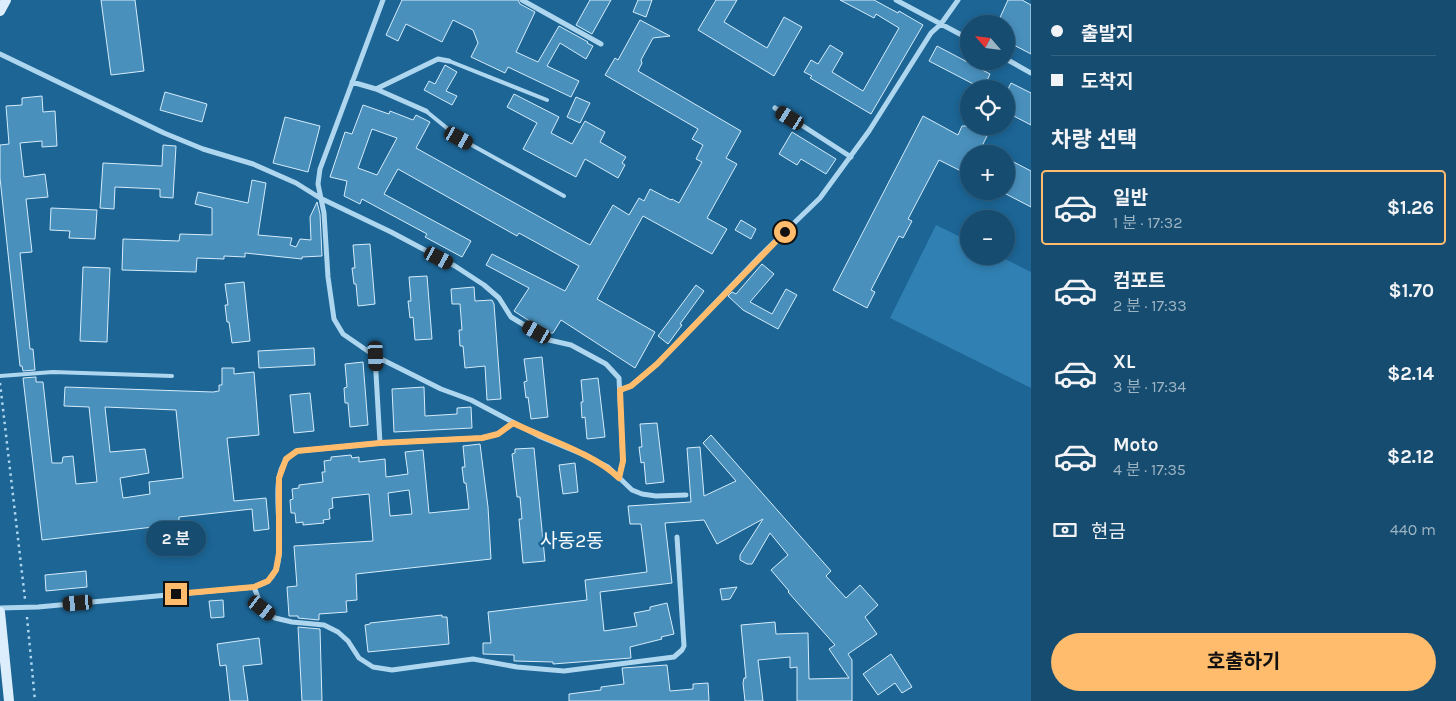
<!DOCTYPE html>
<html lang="ko">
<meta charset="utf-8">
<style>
:root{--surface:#154c70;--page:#225678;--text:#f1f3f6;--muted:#9db4c3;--line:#346383;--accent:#ffbc6c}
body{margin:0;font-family:Karla,"Noto Sans KR",sans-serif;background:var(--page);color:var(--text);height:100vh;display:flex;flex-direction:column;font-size:19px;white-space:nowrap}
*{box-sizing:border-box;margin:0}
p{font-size:16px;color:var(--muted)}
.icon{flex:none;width:28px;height:28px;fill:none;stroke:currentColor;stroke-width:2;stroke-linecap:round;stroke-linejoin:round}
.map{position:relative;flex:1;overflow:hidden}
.drawer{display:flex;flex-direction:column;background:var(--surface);width:425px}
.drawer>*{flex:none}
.banner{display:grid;align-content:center;height:110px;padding:0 20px;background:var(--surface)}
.needle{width:32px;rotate:298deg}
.fabs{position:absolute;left:960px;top:15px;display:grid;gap:10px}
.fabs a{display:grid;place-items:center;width:55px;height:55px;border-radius:50%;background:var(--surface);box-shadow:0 2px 8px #0003,0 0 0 1px var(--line);font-size:25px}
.end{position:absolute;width:22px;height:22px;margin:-11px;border:6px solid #ffbc6c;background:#111;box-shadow:0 0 0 2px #111}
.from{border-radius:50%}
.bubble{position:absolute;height:35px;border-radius:18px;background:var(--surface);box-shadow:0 2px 8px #0003,0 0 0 1px var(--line);font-size:16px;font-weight:700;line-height:35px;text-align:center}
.car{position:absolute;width:15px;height:30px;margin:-15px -8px;border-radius:6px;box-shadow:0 0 4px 1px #0007;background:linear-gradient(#222 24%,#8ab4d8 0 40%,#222 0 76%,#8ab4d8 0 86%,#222 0)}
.banner b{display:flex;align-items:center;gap:18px;height:48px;font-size:19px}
.banner b+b{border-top:1px solid var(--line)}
.banner i{width:12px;height:12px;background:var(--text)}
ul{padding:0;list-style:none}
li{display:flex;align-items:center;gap:15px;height:75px;margin:0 10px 8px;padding:0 10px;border:2px solid transparent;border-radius:5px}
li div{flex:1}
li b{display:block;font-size:19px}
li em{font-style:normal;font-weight:700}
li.on{border-color:var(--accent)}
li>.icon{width:45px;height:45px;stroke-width:1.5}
h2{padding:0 20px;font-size:22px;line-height:60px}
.pay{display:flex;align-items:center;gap:12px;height:55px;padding:0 20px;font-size:19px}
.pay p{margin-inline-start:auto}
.button{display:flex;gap:10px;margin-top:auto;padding:10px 20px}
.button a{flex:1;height:58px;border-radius:30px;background:var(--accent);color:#111;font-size:20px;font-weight:700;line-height:58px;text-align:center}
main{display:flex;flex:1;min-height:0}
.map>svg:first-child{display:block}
.green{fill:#3080b3}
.building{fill:#4990bd;stroke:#d5ecfb;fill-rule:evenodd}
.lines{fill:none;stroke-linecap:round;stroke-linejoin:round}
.path{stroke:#aed6ef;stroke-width:2.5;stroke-dasharray:2.5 4;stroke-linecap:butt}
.lane{stroke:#aed6ef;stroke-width:4}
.street{stroke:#aed6ef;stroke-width:5}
.secondary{stroke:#dceefb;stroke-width:10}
.route{stroke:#ffbc6c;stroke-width:6}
.labels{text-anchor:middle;stroke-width:5;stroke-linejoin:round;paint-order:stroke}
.quarter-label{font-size:19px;fill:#fff;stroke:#1c6595}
</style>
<main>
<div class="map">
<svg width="1031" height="701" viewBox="0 0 1031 701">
<rect width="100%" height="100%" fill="#1c6595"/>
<path class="green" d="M936,225l33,16v15h30l32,16v116l-141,-70z"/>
<path class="building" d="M101,0h34l9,71 -33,4z
M402,0h116l2,4 15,8 -19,40 22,10 21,-36 29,16 -1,1 6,3 -7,13 -26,-16 -13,23 32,15 -8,16 -63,-30 -3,6 -34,-16 7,-14 -5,-13 -20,-10 -11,22 -36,-18 -8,17 -12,-6z
M590,0h21l-19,34 -16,-9z
M638,0h14l-6,17 -13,-5z
M716,0h21l-13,22 43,26 17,-31 18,10 -28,49 -76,-46z
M840,0h34l24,13 1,-2 24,14 -52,89 -61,-36 2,-2 -8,-4 7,-12 7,4 12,-19 13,8 -11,19 31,19 36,-63 -23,-14 -2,4z
M1008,0h14l9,5v49l-25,-13v-17h-9z
M640,20l30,16 -17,2 -12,22 1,3 -4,8 103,60 -15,27 11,6 -30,54 20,11 -15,25 -69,-38 -46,83 58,33 -20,36 -74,-48 -8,13h-5l-34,-22 15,-23 -43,-23 6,-11 73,37 14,-25 -60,-33 -2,3 -119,-67 -14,25 87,47 -9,16 -37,-20 2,-3 -65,-35 -2,5 -16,-8 3,-15 -17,-4 15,-45 7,2 11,-29 26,9 1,-3 23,9 3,-5 14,7 -14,26 174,97 23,-40 16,10 10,-17 5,3 6,-12 21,11 1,-1 7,4 23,-41 -6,-3 7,-14 -11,-6 6,-10 -93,-54 10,-17 3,2zM372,129l25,9 -20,37 -19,-7z
M937,46l53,28 -7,15 -54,-28z
M445,65l12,7 -11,19 11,5 -5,9 -28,-15 5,-9 6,3z
M1011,83l20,10v32l-25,-13v-19z
M165,92l42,12 -5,18 -42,-12z
M514,94l45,23 -8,16 21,11 13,-23 20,11 -5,10 26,15 -4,6 3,2 -7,13 -33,-19 -9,18 -53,-28 14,-26 -30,-16z
M42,96l1,16 12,-1 2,35 -15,1v-6l-22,2 4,34 21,-3 3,23 -22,2 6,53 -12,1 10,96h3l2,21 -12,1 -1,-5h-2l-20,-188v-33l9,-1 -3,-38 16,-1v-7z
M576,97l14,6 -10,20 -13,-6z
M923,116l35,19 4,-9h30l-10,20 15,8h-28v21l-30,-15 -31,59 4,2 -9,17 -4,-2 -28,54 4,2 -8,16 -34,-18z
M285,117l35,9 -12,46 -35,-9z
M792,132l44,27 -10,15 -25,-15 -4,6 -18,-11z
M163,145l13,1 -3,52 -13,-1v-8l-45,-2 -1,22 -14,-1 3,-45 59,3z
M1006,158l25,13v36l-25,-13z
M252,180l14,3 -8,52 34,3 -2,7 6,2 4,-8 11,1 -1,-23 7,-15 3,12 2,42 -20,1v2l-57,-6v4l-21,-1v3l-27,-1 -1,14 -74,-2 1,-31 56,2 1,-7 32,1v-27l-17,-4 3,-12 50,11z
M51,208l46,2 -2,29 -26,-1 1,-7 -20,-1z
M741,220l15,9 -5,10 -16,-9z
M370,244l5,60 -17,2 -2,-22h-2l-2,-16h3l-2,-23z
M762,264l12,10 -24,28 22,12 14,-25 11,6 -19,34 -35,-19 -15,-14 4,-4 4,2z
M83,267l27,1 -3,74 -27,-1z
M427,276l5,63 -17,1 -2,-23 -3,1 -2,-17h3l-2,-24z
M244,282l6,59 -18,2 -3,-21h-2l-2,-17h3l-3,-21z
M696,285l8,6 -24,33 2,1 -14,19 -10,-8z
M474,287l1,14 17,-1 2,4 7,95 -14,1 -2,-34 -20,2 -2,-22h-3l-1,-16h3l-2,-26h-8l-1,-15z
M314,348l1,17 -56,3 -1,-17z
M542,357l6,60 -17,2 -3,-22 -2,1 -2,-16 3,-1 -3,-22z
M363,362l5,63 -18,2 -2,-24h-3l-1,-15 3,-1 -2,-23z
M222,368h12v6l20,-2 5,63 -32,3 7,63 32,-3 3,31 -15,2 -2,-22 -73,8v7l-137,16 -19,-162 13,-1v5h7l9,81h10l1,-6 10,-1 3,28 21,-2 -8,-75 -25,-1 1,-19 148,5 6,-1v-6h3zM105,407l71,3 7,68 -34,4 1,12 -27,4 -3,-20 29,-5 -4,-24 -35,3z
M598,378l7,59 -18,2 -2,-22 -3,1 -1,-16h2l-2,-22z
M424,387l1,29 32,-2v-6l14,-1 1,21 -78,4 -2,-43z
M310,393l4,38 -20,2 -4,-38z
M657,423l7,59 -18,2 -2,-22 -3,1 -2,-16h3l-2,-23z
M711,435l120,136 -5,5 20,22 14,-13 18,20 -13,12 12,17 -29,20 4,6v41h-55v-34l-7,1v-11l-32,3 5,41h-18l-2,-18 1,-5h2l-5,-53 34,-3 1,12 32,-1 1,46 40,-1 -20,-29 6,-4 -47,-53 1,-1 -18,-21 17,-15 -18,-22 -18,31h-5l-7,-4v-5l23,-36 -46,25 -13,-24 -39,3 7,60 -72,9 4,39 33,-5 -3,-13 16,-3v-3l17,-4 7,31 -13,3 1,2 -32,8 1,11 -78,6v-2l-39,-1v-6l-31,-1v-11h8l-3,-31 99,-12 -2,-20 62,-8 -6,-48h-11l-2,-18 63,-4 -4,-54 13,-1 4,49 32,-15 -33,-38z
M480,444l8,63 3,52 -135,15 1,26 -11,1 1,11 -28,2v6l-21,-2v-2h-9l-2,-29 10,-1 -3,-40 79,-5 -4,-47 -37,4 1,10 -4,1 1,10 -7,1 1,3 -21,2v-3l-7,1 -1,-10h-4l-1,-13 3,-1 -1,-10 7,-1v-3l24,-3 -1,-10h3l-1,-11 7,-1v-3l20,-2 1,3 7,-1v5l26,-3 1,18 22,-3 -3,-22 18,-2 6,63 40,-4 -3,-26h-2l-2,-16h3l-2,-21zM409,490l3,24 -22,2 -2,-23z
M534,448l11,113 -22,2 -4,-44h3l-2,-22h-3l-5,-43 3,-1v-4z
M575,463l3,29 -15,2 -4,-29z
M86,571l1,16 -41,4 -1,-16z
M737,587l-7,12 -8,1 -2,-11z
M223,600l1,17 -13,1 -2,-17z
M442,615v2h5l2,27 -81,8 -3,-27 5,-1v-1z
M298,627l22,2 2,72h-20z
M259,638l3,26 -19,2 5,35h-18l-4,-36 -6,1 -3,-22z
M891,654l21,33 -10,6 -7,-10 -17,12 -15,-21z
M667,665l3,26 23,-2v-5l15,-1 1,18h-140v-7l32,-4v-3l23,-3 -2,-16z"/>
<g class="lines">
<path class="path" d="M0,383l25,216
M27,617l8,84"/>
<path class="lane" d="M449,61l98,39
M426,111l33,27 105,58
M0,376l53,-4 119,4"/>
<path class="street" d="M522,0l79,44
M896,0l73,39
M0,54l164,79 39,16 50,15 43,19 24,15 71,34 64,34 29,19 15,13 12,19 38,23 22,5 35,19 13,14 4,83 -4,17
M1006,59l25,14
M352,82l24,7 50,22
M376,89l62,-30 11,2
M775,108l76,49
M375,356l66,33 30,11 70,37 41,17 26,13 24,23 10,4 14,2 30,-1
M620,390l11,-4 26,-22 104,-109 59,-57 49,-67 62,-98 10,-9 17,-24
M380,443l-5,-87 -32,-22 -9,-15 -6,-42 -4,-64 -6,-29 2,-15 63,-169
M254,587c4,-2 10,-3 14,-6 27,-21 -5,-98 20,-123 2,-2 6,-5 9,-7l83,-8 102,-5 16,-4 15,-11
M0,608l38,-1 216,-20 8,21 13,10 17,4 32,3 14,7 10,9 11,17 14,9 19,3 81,-11 44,8 47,4 110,-14 8,-7 2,-4 -7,-109"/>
<path class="secondary" d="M0,11l6,-11
M0,612l9,89"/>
</g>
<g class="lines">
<path class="route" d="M176,594l78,-7 14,-6 8,-11 3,-17v-75l7,-19 11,-8 83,-8 102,-5 16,-4 15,-11c33,16 80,30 106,55l4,-17 -3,-71 11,-4 26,-22 128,-132"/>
</g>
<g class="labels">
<g class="quarter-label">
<text x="572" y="547">사동2동</text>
</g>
</g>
</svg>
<div class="fabs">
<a><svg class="needle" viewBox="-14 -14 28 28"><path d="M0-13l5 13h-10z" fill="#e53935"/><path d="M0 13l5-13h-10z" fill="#9db4c3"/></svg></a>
<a><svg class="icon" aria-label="locate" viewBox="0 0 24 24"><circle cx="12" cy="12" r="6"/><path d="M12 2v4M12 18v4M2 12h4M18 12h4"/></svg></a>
<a>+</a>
<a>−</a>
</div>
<i class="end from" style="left:785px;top:232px"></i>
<i class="end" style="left:176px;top:594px"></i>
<div class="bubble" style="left:146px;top:521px;width:60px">2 분</div>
<i class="car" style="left:790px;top:118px;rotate:302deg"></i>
<i class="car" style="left:459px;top:138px;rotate:119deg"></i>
<i class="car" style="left:439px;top:258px;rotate:118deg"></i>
<i class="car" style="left:537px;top:332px;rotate:300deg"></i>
<i class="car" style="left:376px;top:356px;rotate:177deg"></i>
<i class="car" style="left:78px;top:603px;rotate:265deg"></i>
<i class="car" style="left:262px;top:608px;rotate:128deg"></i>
</div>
<section class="drawer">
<div class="banner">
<b><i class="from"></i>출발지</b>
<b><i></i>도착지</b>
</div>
<h2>차량 선택</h2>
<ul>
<li class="on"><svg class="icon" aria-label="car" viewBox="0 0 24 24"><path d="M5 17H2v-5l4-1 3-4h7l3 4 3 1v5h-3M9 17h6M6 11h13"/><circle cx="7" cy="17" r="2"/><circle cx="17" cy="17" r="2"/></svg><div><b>일반</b><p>1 분 · 17:32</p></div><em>$1.26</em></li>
<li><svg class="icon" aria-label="car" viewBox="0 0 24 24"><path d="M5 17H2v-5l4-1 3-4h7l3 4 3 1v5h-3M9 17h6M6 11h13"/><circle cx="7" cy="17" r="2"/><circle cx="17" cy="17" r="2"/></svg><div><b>컴포트</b><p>2 분 · 17:33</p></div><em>$1.70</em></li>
<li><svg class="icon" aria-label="car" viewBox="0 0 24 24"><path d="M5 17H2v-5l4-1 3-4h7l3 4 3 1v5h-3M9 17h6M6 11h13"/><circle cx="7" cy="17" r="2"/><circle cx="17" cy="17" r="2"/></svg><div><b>XL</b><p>3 분 · 17:34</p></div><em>$2.14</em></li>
<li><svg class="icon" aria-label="car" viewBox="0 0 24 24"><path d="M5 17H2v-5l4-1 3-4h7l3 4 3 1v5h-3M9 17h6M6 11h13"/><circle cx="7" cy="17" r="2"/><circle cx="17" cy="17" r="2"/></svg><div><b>Moto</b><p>4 분 · 17:35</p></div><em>$2.12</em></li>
</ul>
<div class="pay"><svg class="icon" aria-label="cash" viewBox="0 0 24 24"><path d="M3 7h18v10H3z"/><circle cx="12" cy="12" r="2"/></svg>현금<p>440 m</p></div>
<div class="button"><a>호출하기</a></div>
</section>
</main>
